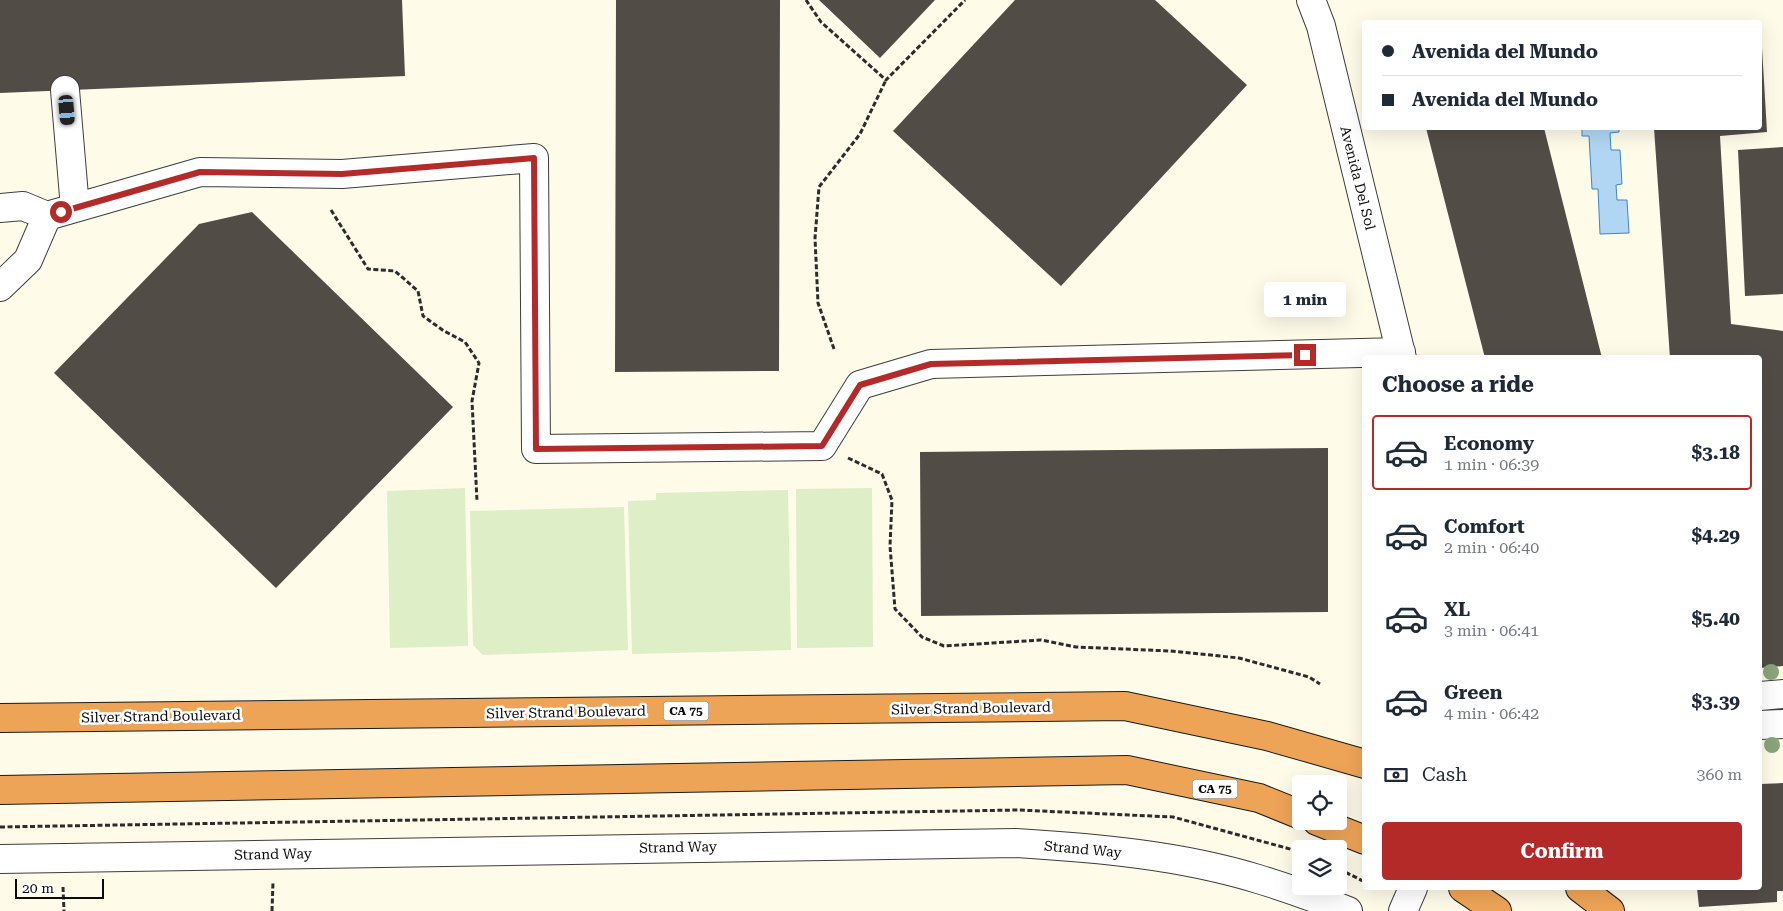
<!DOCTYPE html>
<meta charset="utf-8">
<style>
:root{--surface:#fff;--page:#f2f2f3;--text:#1f2937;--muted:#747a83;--line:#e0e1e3;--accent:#b32a29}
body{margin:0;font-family:"Roboto Serif",serif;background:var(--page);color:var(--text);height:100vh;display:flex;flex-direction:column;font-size:19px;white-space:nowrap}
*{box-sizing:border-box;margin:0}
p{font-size:16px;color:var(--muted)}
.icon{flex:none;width:28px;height:28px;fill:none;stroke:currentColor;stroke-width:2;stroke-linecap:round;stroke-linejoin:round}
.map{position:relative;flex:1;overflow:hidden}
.panel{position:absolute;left:1362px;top:355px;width:400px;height:535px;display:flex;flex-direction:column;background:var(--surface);border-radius:5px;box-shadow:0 5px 20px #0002}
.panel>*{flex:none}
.guide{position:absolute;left:1362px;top:20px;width:400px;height:110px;border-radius:5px;box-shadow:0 5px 20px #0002;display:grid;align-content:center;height:110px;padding:0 20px;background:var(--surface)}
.fabs{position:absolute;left:1292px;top:775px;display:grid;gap:10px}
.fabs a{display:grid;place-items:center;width:55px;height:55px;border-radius:5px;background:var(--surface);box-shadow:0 5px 20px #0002;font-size:25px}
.scale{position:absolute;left:15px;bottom:12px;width:89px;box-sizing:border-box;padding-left:5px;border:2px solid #0a0a0a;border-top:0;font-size:14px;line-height:18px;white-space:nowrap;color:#0a0a0a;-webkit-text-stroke:4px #fff;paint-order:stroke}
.end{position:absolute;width:22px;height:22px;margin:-11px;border:6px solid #b32a29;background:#fff;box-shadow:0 0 0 2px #fff}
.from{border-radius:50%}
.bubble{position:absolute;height:35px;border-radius:5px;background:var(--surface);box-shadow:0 5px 20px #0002;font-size:16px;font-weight:700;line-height:35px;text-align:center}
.car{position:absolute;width:15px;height:30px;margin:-15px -8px;border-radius:6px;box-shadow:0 0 4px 1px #0007;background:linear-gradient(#222 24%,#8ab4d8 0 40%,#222 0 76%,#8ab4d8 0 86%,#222 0)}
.guide b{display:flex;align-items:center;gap:18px;height:48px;font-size:19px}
.guide b+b{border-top:1px solid var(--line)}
.guide i{width:12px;height:12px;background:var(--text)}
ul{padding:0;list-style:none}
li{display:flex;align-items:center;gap:15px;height:75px;margin:0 10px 8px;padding:0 10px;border:2px solid transparent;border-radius:5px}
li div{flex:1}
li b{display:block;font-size:19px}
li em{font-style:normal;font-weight:700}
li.selected{border-color:var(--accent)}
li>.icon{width:45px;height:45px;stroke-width:1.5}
h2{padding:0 20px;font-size:22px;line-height:60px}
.pay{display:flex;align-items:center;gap:12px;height:55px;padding:0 20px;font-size:19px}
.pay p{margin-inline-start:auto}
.primary-button{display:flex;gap:10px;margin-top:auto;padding:10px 20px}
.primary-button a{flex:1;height:58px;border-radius:5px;background:var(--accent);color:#fff;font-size:20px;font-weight:700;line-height:58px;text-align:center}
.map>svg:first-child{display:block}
.pitch{fill:#deeec6}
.water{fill:#b0d6f3;stroke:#3a87c7}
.building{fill:#524c47}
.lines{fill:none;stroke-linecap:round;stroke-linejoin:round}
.minor-casing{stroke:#3d3d3d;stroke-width:30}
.highway-casing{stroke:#1b1b1b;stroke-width:30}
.path{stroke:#2c2c2c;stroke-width:3;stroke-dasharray:5 2.5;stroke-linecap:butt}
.minor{stroke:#fff;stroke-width:28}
.highway{stroke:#eea457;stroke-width:28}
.tree{fill:#88a57a}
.route{stroke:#b32a29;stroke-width:6}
.labels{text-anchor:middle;stroke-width:5;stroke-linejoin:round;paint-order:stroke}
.shield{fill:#fff;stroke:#545454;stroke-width:1}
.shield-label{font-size:12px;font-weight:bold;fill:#0a0a0a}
.street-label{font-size:14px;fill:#0a0a0a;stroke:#fff}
</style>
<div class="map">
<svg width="1783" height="911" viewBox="0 0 1783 911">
<rect width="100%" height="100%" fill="#fefbe9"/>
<path class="pitch" d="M465,488l3,158 -78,2 -3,-157z
M872,488l1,159 -76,1 -1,-159z
M788,490l3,160 -159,4 -4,-153 28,-1v-7z
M624,507l4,143 -145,5 -10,-10 -3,-134z"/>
<path class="water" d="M1582,128h37v4l-9,1 1,17h9l2,34 -6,1 1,15h10l2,33 -29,1 -2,-45h-6l-3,-53h-7z"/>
<path class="building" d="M0,0h402l3,76 -405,17z
M616,0h164l-1,371 -164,1z
M819,0h116l-55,58z
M1015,0h140l92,85 -186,201 -168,-155z
M1762,48l5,84 -47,4 11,188 52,7v335l-23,2v-310h-90l-16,-230h106v-79z
M1426,128h118l58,230h-117z
M1783,147v147l-38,2 -7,-146z
M252,212l201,195 -177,181 -222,-215 145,-149z
M1328,448v164l-407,4 -1,-164z
M1783,783v108h-6v11l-78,5 -2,-19h63v-104z"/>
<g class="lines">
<defs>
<path id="minor" d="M1311,0l10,26 81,332
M65,90l10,118
M0,208l23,-2 24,10 153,-44 142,2 192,-16 2,291 286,-3 38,-61 71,-21 470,-12
M0,287l28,-27 19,-44
M1760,696l23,-2
M1760,725l23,-1
M0,859l1016,-16c80,5 164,12 242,36 30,9 60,20 90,32
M1403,911l10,-23"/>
<path id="highway" d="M0,718l1125,-12 142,30 98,28
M0,790l1127,-20 132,28 42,17
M1317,821l48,19
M1463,888l34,23
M1580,888l30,23"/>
</defs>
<use href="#minor" class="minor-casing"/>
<use href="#highway" class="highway-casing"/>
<path class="path" d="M806,0l15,22 65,58 79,-80
M331,210l37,59 27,2 23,20 5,25 21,15 21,11 14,21 -7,38 5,100
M834,349l-16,-46 -3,-65 4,-51 41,-53 26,-54
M848,458l34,16 10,26 -2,46 5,63 27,28 22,9 97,-6 35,7 94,4 69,7 70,19 11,7
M0,827l1019,-17 154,7 128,35
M1339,869l26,13
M63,887l1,24
M272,911l1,-29"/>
<use href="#minor" class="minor"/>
<use href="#highway" class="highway"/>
</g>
<g class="tree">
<circle cx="1771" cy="672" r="8"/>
<circle cx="1772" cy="745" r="8"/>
</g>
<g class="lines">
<path class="route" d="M61,212l139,-40 142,2 192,-16 2,291 286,-3 38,-61 71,-21 374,-9"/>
</g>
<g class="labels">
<g class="shield">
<rect x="663.5" y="701.5" width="45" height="19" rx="4"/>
<rect x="1192.5" y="779.5" width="45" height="19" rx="4"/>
</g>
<g class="shield-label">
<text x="686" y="715">CA 75</text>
<text x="1215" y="793">CA 75</text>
</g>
<g class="street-label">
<text transform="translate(1358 178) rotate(76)" y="5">Avenida Del Sol</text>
<text transform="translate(971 708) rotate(-1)" y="5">Silver Strand Boulevard</text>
<text transform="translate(566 712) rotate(-1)" y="5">Silver Strand Boulevard</text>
<text transform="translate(161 716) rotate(-1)" y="5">Silver Strand Boulevard</text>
<text transform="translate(678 847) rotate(-1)" y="5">Strand Way</text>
<text transform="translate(1083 849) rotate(5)" y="5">Strand Way</text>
<text transform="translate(273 854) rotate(-1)" y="5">Strand Way</text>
</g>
</g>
</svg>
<div class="fabs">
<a><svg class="icon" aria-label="locate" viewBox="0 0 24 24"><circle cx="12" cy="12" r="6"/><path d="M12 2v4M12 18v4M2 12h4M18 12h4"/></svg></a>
<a><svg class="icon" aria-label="layers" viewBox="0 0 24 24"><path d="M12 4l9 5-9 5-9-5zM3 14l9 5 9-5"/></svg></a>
</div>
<div class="scale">20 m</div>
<i class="end from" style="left:61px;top:212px"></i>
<i class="end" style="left:1305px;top:355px"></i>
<div class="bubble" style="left:1264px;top:282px;width:82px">1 min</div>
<i class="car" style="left:67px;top:110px;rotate:175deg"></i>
<div class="guide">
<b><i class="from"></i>Avenida del Mundo</b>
<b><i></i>Avenida del Mundo</b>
</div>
<section class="panel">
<h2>Choose a ride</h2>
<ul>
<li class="selected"><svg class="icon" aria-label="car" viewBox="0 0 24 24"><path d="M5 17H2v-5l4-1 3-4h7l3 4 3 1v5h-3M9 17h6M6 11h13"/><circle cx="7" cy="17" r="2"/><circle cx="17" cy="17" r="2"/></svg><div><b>Economy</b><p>1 min · 06:39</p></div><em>$3.18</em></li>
<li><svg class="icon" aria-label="car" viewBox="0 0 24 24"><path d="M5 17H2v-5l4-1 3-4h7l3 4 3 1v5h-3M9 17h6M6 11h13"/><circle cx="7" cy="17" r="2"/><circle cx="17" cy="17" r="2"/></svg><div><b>Comfort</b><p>2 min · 06:40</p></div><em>$4.29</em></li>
<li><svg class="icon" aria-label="car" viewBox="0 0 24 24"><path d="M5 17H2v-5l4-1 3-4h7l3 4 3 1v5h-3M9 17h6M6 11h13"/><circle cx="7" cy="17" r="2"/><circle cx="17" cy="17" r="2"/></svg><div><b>XL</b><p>3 min · 06:41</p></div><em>$5.40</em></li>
<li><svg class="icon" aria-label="car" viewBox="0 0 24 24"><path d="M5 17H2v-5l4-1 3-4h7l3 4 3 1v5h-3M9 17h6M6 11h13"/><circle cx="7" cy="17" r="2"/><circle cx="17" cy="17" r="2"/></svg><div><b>Green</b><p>4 min · 06:42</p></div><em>$3.39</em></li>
</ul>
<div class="pay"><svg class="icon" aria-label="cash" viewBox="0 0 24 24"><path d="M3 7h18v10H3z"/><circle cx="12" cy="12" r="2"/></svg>Cash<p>360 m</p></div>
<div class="primary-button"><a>Confirm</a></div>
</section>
</div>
